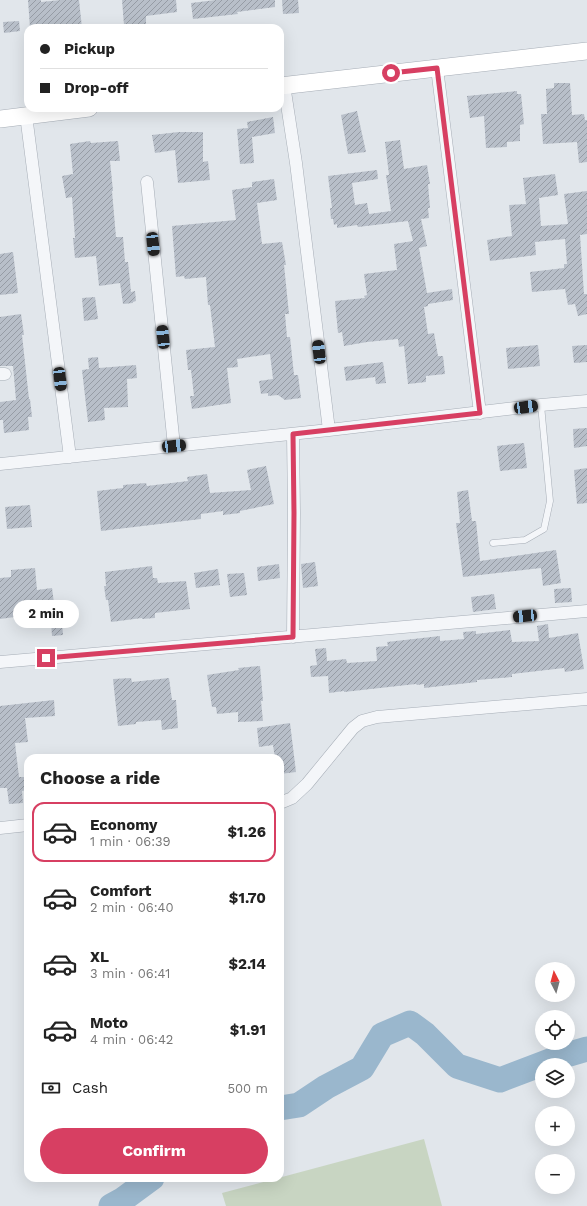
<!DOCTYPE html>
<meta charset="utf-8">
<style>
:root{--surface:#fff;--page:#f6f6f6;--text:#222;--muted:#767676;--line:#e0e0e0;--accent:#d73f62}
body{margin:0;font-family:"Work Sans",sans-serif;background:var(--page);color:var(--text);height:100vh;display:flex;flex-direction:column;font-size:15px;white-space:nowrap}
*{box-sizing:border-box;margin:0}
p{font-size:13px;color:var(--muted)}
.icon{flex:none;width:22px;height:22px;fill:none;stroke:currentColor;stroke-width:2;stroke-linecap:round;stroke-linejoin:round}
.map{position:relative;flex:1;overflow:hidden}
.sheet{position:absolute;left:24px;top:754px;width:260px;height:428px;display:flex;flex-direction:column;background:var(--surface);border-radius:12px;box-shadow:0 4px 16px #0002}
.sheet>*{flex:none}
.hud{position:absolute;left:24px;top:24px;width:260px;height:88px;border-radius:12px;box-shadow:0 4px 16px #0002;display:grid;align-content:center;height:88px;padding:0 16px;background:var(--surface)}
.needle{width:26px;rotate:354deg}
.buttons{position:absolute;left:535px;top:962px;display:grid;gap:8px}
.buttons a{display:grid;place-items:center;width:40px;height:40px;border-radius:50%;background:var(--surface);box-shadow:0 4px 16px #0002;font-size:20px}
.end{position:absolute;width:18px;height:18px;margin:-9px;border:5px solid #d73f62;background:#fff;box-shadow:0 0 0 2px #fff}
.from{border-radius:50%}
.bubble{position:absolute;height:28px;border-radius:14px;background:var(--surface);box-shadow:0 4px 16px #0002;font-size:13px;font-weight:700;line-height:28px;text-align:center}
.car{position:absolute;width:12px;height:24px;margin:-12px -6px;border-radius:5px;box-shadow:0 0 3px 1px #0007;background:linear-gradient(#222 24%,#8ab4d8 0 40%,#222 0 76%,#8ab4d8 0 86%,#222 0)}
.hud b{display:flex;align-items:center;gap:14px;height:38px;font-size:15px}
.hud b+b{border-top:1px solid var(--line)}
.hud i{width:10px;height:10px;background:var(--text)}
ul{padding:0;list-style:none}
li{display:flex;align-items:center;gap:12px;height:60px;margin:0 8px 6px;padding:0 8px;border:2px solid transparent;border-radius:12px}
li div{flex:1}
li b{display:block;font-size:15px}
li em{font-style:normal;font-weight:700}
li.on{border-color:var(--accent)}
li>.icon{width:36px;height:36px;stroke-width:1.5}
h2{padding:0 16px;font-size:18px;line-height:48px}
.pay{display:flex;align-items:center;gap:10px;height:44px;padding:0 16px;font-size:15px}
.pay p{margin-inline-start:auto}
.button{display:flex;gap:8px;margin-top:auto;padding:8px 16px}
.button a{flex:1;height:46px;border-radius:24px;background:var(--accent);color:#fff;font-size:16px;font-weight:700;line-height:46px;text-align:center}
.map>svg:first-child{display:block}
.grass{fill:#c8d5c2}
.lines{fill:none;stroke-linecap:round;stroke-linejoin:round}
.river{stroke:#9ab7cd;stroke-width:25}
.building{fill:url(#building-hatch)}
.lane-casing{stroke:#a6adb6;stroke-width:7}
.street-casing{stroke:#a6adb6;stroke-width:13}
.secondary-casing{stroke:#a6adb6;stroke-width:18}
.lane{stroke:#f4f6f9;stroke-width:6}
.street{stroke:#f4f6f9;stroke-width:12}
.secondary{stroke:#fff;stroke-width:17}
.route{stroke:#d73f62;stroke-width:5}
</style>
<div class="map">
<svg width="587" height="1206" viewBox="0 0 587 1206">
<defs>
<pattern id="building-hatch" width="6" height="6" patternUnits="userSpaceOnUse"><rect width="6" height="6" fill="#b8bfc9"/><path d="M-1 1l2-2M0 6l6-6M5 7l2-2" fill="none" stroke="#969ca5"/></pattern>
</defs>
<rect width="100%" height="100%" fill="#e1e6eb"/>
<path class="grass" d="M424,1139l18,67h-216l-4,-13z"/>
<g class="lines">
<path class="river" d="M280,1108l19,-3 27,-18 36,-19 20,-33 28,-12 15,11 32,32 43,14 63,-24 24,-7
M111,1206l11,-6 30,-22"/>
</g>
<path class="building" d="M28,0h13v2l20,-2h18l3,28h-52z
M122,0h54l1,12 -31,4v8l-22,1z
M216,0h59v7l-38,5 1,2 -45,5 -2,-16z
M282,0h16l1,13 -16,1z
M19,21l1,10 -16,2 -1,-11z
M554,83h16l2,32 12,-1 1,6h2v42l-8,1 -2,-21 -34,2 -2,-30h6l-1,-25 8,-1z
M517,91v3h4l3,30 -4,1v16l-13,1v5l-21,1 -2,-32 -14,2 -3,-22z
M357,111l9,41 -18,2 -7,-39z
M273,117l2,16 -23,4 2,26 -14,1 -3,-35 11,-1 -1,-6z
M179,132h24v30l5,-1 2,19 -32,3 -3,-33 -20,3 -3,-18z
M400,140l4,29 23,-4 3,19h-2l2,24h-2l1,10 -8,1 6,27 -8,2 8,45 25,-4 1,11 -25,4v2l-4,1 4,27 6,-1 4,23h5l2,18 -19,2v6l-18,2 -4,-38 -5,1 -1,-8 -31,3 -23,4 -2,-14 -4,1 -3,-32 30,-3 -1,-2 3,-1 -3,-21 33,-4 -3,-26 19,-3 -5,-20 -50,6 -1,-2 -20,3v-4l-3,1 -1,-6h-2l-1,-11h2l-4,-32 49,-6 1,9 -26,4 3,22 12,-2 2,11 22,-3 -5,-36h3l-4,-33z
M90,141l1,2 27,-2 2,20h-10l3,30h-1l4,46h7l2,25h3l3,30 4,-1 1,10 -3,1v1l-10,1 -3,-21 -21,3 -3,-30 -21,2 -2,-20h2l-3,-41 -6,1 -4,-22 11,-2 -3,-30z
M555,174l3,21 -19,3 2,28 27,-2 -4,-30 23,-3v43l-7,1 4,59h3v20l-9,2 -3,-12 -7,1 -3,-16 -33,3 -2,-20 34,-4v-4h3l-2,-25 -30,3 1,13 -46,6 -3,-21 25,-4 -3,-31 17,-1 -3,-26z
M274,179l3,21 -20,3 5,41 20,-2 4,23h-2l5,49h-4l2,23h3l4,38h4l3,23 -16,2 -7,-5 -10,1v-3l-7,1 -2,-13 14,-2 -3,-25 -33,5 1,8 -11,1 4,35 -39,6 -2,-13h4l-3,-26h-3l-2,-20 29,-3 -5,-42h-2l-2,-28 -21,2 -1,-3 -8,1 -4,-51 64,-6 -4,-30 20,-3v-5z
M13,252l5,41 -18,2v-41z
M95,297l3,22 -14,2 -2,-23z
M21,314l3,21h-2l7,64h1l2,18h-4l1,13 -25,3 -1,-13h-3v-18l16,-2 -3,-34h-13v-49z
M538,345l2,21 -32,3 -2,-21z
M587,345v17l-13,1 -2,-17z
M98,357l1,11 37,-3 1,13 -10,1 1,28 -24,1 1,12 -17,2 -6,-52 7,-1 -1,-11z
M383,362l3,21 -10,1 -1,-7 -29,4 -2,-14z
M587,428v18l-13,2 -1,-19z
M524,443l3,25 -27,3 -3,-25z
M266,466l8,38 -34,7v2l-17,2v-4l-22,3v5l-100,12 -4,-40 26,-3v-3l23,-2 1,3 41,-5 -1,-4 20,-3 3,19 41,-3 -4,-20z
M587,468v35l-10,1 -3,-34z
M468,490l4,31h4l4,40 76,-11 5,33 -18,3 -2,-18 -78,9 -7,-54h4l-3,-31z
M30,505l2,22 -25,2 -2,-22z
M315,562l3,24 -15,2 -2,-24z
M279,564l1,14 -22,3 -1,-14z
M152,566l1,12h4l1,5 28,-2 4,28 -35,4v5l-13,1v-1l-31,4 -3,-22h-2l-2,-14h2l-1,-14z
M35,568l2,22 15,-2 4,30 -13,1v-6l-43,6v-41l11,-1v-7z
M218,569l2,16 -24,3 -2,-15z
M244,573l3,22 -17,2 -3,-23z
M571,588l1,14 -17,1 -1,-14z
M494,594l2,15 -23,3 -2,-15z
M51,622h11l1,13 -11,1z
M548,624l1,14 29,-5 6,36 -19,3 -1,-4 -52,6v3l-35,3v2l-53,6v-4l-7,1 -1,-1 -72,8v-1l-15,2 -1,-17 -17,1 -1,-11 7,-1 -2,-16 11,-1 1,13 19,-2 1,4 30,-2 -1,-14 12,-1 -1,-4 53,-6v5l24,-2 -1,-7 13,-1v3l34,-4 2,12 27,-1 -2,-15z
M260,666l3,35h-2l2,20 -25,1v-10l-21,2 -1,-7h-4l-5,-32 32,-5 -1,-2z
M131,678l1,4 37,-4 3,22h4l2,28 -16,2 -1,-10 -25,2v2l-18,2 -5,-47z
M54,700l1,16 -30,2 3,24 -13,1 4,34h6l2,13 -5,1 1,12 -14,1 -2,-16h-7v-82z
M290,723l6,49 -16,2v-16h-5l-2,-13 -14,2 -2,-19z"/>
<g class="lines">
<defs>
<path id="lane" d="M493,543l32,-3 19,-11 6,-28 -9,-96"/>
<path id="street" d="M437,68l43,345
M284,85l12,78 33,267
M26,115l44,342
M147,182l27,264
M0,374h5
M0,464l329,-34 212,-25 46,-4
M293,637l1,-124 -1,-79
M0,662l587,-51
M280,803l12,-5 15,-14 46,-56 9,-7 15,-4 210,-18
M0,828l28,-3"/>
<path id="secondary" d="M280,86l307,-35
M0,119l89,-11"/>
</defs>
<use href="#lane" class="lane-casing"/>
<use href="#street" class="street-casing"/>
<use href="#secondary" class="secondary-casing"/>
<use href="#lane" class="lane"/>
<use href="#street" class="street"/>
<use href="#secondary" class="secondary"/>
</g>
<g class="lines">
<path class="route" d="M46,658l247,-21 1,-124 -1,-79 187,-21 -43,-345 -46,5"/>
</g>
</svg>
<div class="buttons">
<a><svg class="needle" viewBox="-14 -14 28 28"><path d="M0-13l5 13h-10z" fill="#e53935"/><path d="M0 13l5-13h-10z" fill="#767676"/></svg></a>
<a><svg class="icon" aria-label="locate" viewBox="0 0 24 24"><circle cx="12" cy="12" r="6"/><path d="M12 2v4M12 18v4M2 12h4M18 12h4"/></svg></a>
<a><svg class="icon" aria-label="layers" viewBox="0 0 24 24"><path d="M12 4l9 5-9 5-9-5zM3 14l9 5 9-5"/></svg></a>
<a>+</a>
<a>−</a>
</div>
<i class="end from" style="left:391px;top:73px"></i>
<i class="end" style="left:46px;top:658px"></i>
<div class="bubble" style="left:13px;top:600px;width:66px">2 min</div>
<i class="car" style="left:153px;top:244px;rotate:174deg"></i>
<i class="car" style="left:163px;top:337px;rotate:354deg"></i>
<i class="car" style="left:319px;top:352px;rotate:353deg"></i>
<i class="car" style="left:60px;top:379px;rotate:173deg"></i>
<i class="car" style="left:526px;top:407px;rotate:82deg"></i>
<i class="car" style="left:174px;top:446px;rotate:84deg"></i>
<i class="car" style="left:525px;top:616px;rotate:265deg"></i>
<div class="hud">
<b><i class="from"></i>Pickup</b>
<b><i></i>Drop-off</b>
</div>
<section class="sheet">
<h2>Choose a ride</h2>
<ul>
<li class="on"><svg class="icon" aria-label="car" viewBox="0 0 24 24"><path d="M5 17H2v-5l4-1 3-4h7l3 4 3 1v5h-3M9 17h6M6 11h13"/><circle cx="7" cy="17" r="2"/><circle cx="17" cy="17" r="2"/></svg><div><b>Economy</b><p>1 min · 06:39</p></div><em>$1.26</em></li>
<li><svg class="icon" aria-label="car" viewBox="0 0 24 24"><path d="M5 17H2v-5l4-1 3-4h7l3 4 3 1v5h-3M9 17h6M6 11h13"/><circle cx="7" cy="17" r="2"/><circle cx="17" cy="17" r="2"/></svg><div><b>Comfort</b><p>2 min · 06:40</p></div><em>$1.70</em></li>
<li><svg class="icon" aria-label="car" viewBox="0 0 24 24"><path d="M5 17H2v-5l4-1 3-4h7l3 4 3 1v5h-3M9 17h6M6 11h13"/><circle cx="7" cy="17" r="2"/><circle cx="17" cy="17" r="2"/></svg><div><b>XL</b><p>3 min · 06:41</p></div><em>$2.14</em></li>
<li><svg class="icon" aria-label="car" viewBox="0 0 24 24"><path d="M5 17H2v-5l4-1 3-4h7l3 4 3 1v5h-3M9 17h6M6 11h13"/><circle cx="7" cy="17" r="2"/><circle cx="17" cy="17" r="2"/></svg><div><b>Moto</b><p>4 min · 06:42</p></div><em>$1.91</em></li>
</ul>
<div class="pay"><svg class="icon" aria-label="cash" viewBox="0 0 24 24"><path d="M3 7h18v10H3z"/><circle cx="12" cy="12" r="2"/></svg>Cash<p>500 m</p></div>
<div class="button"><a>Confirm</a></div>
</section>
</div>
